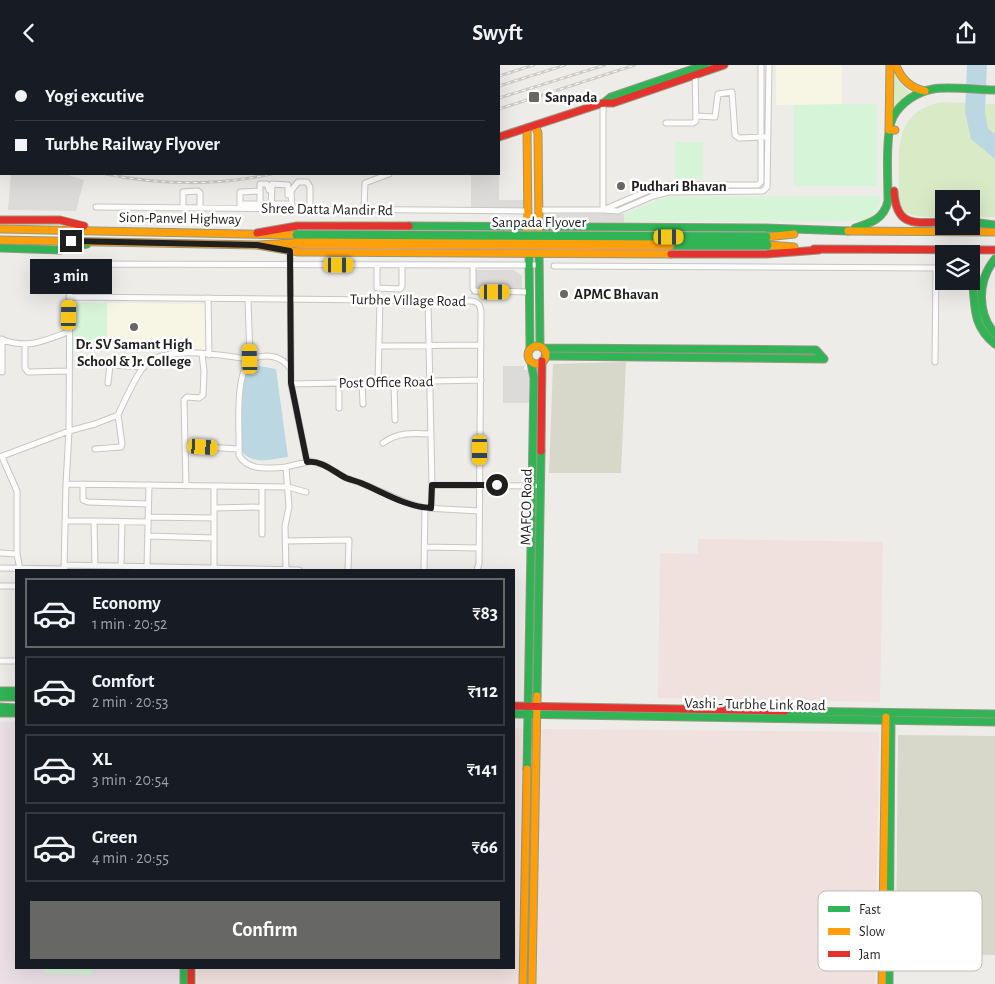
<!DOCTYPE html>
<meta charset="utf-8">
<style>
:root{--surface:#171b24;--page:#20242c;--text:#f1f3f6;--muted:#9ea1a6;--line:#363941;--accent:#676765}
body{margin:0;font-family:"Alegreya Sans",sans-serif;background:var(--page);color:var(--text);height:100vh;display:flex;flex-direction:column;font-size:19px;white-space:nowrap}
*{box-sizing:border-box;margin:0}
p{font-size:16px;color:var(--muted)}
.icon{flex:none;width:28px;height:28px;fill:none;stroke:currentColor;stroke-width:2;stroke-linecap:round;stroke-linejoin:round}
.map{position:relative;flex:1;overflow:hidden}
.sheet{position:absolute;left:15px;top:504px;width:500px;height:400px;display:flex;flex-direction:column;background:var(--surface);border-radius:0px;box-shadow:0 5px 20px #0002}
.sheet>*{flex:none}
.hud{position:absolute;left:0px;top:0px;width:500px;height:110px;box-shadow:0 5px 20px #0002;display:grid;align-content:center;height:110px;padding:0 15px;background:var(--surface)}
.controls{position:absolute;left:935px;top:125px;display:grid;gap:10px}
.controls a{display:grid;place-items:center;width:45px;height:45px;border-radius:0px;background:var(--surface);box-shadow:0 5px 20px #0002;font-size:25px}
.end{position:absolute;width:22px;height:22px;margin:-11px;border:6px solid #1f1f1f;background:#fff;box-shadow:0 0 0 2px #fff}
.from{border-radius:50%}
.bubble{position:absolute;height:35px;border-radius:0px;background:var(--surface);box-shadow:0 5px 20px #0002;font-size:16px;font-weight:600;line-height:35px;text-align:center}
.car{position:absolute;width:15px;height:30px;margin:-15px -8px;border-radius:6px;box-shadow:0 0 4px 1px #0007;background:linear-gradient(#f5c518 24%,#345 0 40%,#f5c518 0 76%,#345 0 86%,#f5c518 0)}
.hud b{display:flex;align-items:center;gap:18px;height:48px;font-size:19px}
.hud b+b{border-top:1px solid var(--line)}
.hud i{width:12px;height:12px;background:var(--text)}
ul{padding:9px 0 0;list-style:none}
li{display:flex;align-items:center;gap:15px;height:70px;margin:0 10px 8px;padding:0 5px;border:2px solid var(--line);border-radius:0px}
li div{flex:1}
li b{display:block;font-size:19px}
li em{font-style:normal;font-weight:600}
li.current{border-color:var(--accent)}
li>.icon{width:45px;height:45px;stroke-width:1.5}
.action{display:flex;gap:10px;margin-top:auto;padding:10px 15px}
.action a{flex:1;height:58px;border-radius:0px;background:var(--accent);color:#fff;font-size:20px;font-weight:600;line-height:58px;text-align:center}
header{display:flex;justify-content:space-between;align-items:center;height:65px;padding:0 15px;background:var(--surface);font-size:22px;font-weight:600}
.map>svg:first-child{display:block}
.residential{fill:#dddbd9}
.commercial{fill:#f0e0de}
.industrial{fill:#ece0e6}
.education{fill:#f7f6e4}
.religious{fill:#dcdbd9}
.construction{fill:#d7d7ca}
.grass{fill:#d9ebc6}
.park{fill:#d6f4d7}
.water{fill:#bbd8e2}
.lines{fill:none;stroke-linecap:round;stroke-linejoin:round}
.street-casing{stroke:#c6c6c4;stroke-width:7}
.fast-casing{stroke:#959880;stroke-width:9}
.slow-casing{stroke:#959880;stroke-width:9}
.jam-casing{stroke:#959880;stroke-width:9}
.street{stroke:#fcfcfc;stroke-width:5}
.fast{stroke:#30b455;stroke-width:7}
.slow{stroke:#ff9f0a;stroke-width:7}
.jam{stroke:#e5322d;stroke-width:7}
.rail-casing{stroke:#cbcbca;stroke-width:3}
.rail{stroke:#fff;stroke-width:1;stroke-dasharray:4;stroke-linecap:butt}
.fast-bridge-casing{stroke:#c49ea8;stroke-width:11;stroke-linecap:butt}
.slow-bridge-casing{stroke:#c49ea8;stroke-width:11;stroke-linecap:butt}
.fast-bridge{stroke:#30b455;stroke-width:9}
.slow-bridge{stroke:#ff9f0a;stroke-width:9}
.route{stroke:#1f1f1f;stroke-width:6}
.poi-dot{fill:#676765;stroke:#fff;stroke-width:2}
.labels{text-anchor:middle;stroke-width:5;stroke-linejoin:round;paint-order:stroke}
.poi-label{font-size:15px;font-weight:bold;fill:#1f1f1f;stroke:#fff;text-anchor:start}
.street-label{font-size:15px;fill:#1f1f1f;stroke:#fff}
.key{fill:#fff;stroke:#bcbcbc;stroke-width:1}
.key-label{font-size:14px;fill:#1f1f1f}
</style>
<header><svg class="icon" aria-label="back" viewBox="0 0 24 24"><path d="M15 5l-7 7 7 7"/></svg>Swyft<svg class="icon" aria-label="share" viewBox="0 0 24 24"><path d="M12 15V3M7 8l5-5 5 5M5 13v7h14v-7"/></svg></header>
<div class="map">
<svg width="995" height="919" viewBox="0 0 995 919">
<rect width="100%" height="100%" fill="#eeece8"/>
<path class="residential" d="M503,301h21v4h6l-1,33h-26z"/>
<path class="commercial" d="M698,474l185,3 -3,160 -222,-4 2,-145 38,1z
M514,663l10,1 -5,255h-322l1,-16 316,-1z
M540,664l339,3 -4,252h-338z"/>
<path class="industrial" d="M0,657h16v245l164,1v16h-180z"/>
<path class="education" d="M776,0h66v39l-66,1z
M107,238l103,1 -1,47 -102,-1z"/>
<path class="religious" d="M499,95v40h26v8h-54v-34h28z
M11,109h54l19,6 -8,31 -68,-1z
M541,149h83v8h-83z
M471,205h43l8,6v19h-51z"/>
<path class="construction" d="M626,297l-5,111h-72l4,-109z
M898,670l97,1v219l-99,-2z"/>
<path class="grass" d="M893,4l7,14 11,10 -11,8 -8,10z
M941,37l54,2v113h-24v-18h-27v18c-17,-1 -41,4 -45,-17 1,-41 -10,-87 42,-98z"/>
<path class="park" d="M877,39v82h-83v-81z
M675,77h28v37h-28z
M880,131c0,15 -7,20 -20,25l-236,1v-8l31,-13 15,-4z
M72,238h35v47l-35,-1z
M44,903h49l-1,7 -48,-2z"/>
<path class="water" d="M967,0h20l-2,47 3,17 7,5v25l-24,-20 -6,-27z
M259,301l17,3 12,88c-18,2 -33,9 -47,-6l2,-76z"/>
<g class="lines">
<defs>
<path id="street" d="M139,0v1
M160,0v1
M431,0v1
M184,1l10,-1
M226,1v-1
M257,1l8,-1
M447,1l4,-1
M0,33h1
M697,51l18,1 3,-23 14,-2 3,43 4,3 26,-1
M666,58h27l3,-2 -1,-50
M240,139h29
M271,139h17
M96,142l432,4
M183,143v-16l15,-1 2,2v15
M240,143v-16l20,-1
M260,143v-24h7l2,6
M271,143l1,-24 16,1v10
M292,144l-1,-18 7,-9h9l3,5v22
M364,144l1,-26 24,-9
M538,145h65l15,1 35,-15 16,-4 94,-1 4,-4 2,-122
M603,145l47,-20 17,-5h91l3,-3v-117
M603,145v-107
M290,186l1,117
M377,200v23l23,1 2,-3v-21
M473,200v24l2,2 54,1
M554,201l382,2 -1,94
M69,232l402,4c8,1 9,4 10,11l-2,252 -2,6
M208,233l1,57
M0,274c28,10 41,3 68,-7
M2,274v33
M25,279v24l3,4 40,-1
M379,281l102,-1
M362,317l1,22
M378,317l2,-82
M394,317l1,38
M108,318l2,-18 34,2
M291,319l190,-4
M339,343v-25
M383,378c15,-11 30,-10 48,-9
M185,381l54,3
M95,384l26,-2 1,-3 -4,-29
M0,392l69,-26 26,-7 23,-9c6,-13 18,-40 27,-50 21,-21 77,-9 105,-6l-2,-60
M2,392l15,34v63l3,16
M286,402c-16,1 -38,5 -47,-12 1,-27 -5,-75 11,-96 16,-5 30,-5 41,10v15l16,78
M66,419l222,3 18,5
M83,419v16l5,2 60,2
M432,420l103,1
M186,421l-2,-86 3,-3 12,1 4,-3 1,-24 -2,-17
M214,421v83
M214,443l47,-1
M148,452l66,1
M65,456h29
M262,469v-47
M148,471l66,2
M286,476l63,-1 -1,30
M424,482l55,1
M0,488l17,1
M64,500l235,5
M95,501l-1,-45 54,1
M121,501l1,-44
M147,502l2,-82
M0,503l65,1
M64,505l2,-86 3,-53 1,-167 469,1
M286,505l-1,-44 4,-19 -3,-40 25,-6 13,4 22,13 15,5 44,19 20,6 54,3
M424,505l1,-62h6l1,-23 -4,-185
M0,521h16
M0,596h16"/>
<path id="fast" d="M604,38l7,-6 94,-32
M971,157l24,3
M409,161l357,2 82,3
M855,163c16,-5 29,-9 33,-27 0,-20 -3,-68 5,-84 8,-15 24,-25 40,-28 15,-3 45,1 62,1
M0,183l60,2 27,-6
M539,183l1,98
M529,184l1,100
M995,194c-18,22 -18,54 0,75
M971,208c6,29 -2,50 24,71
M543,283l273,2 8,9
M545,291l279,3
M0,626h16
M537,631l4,-245
M0,632h16
M0,642l16,1
M785,646l210,3
M0,648h16
M514,649l481,8
M527,704l7,-391 -3,-16
M184,902v17
M889,919l2,-267"/>
<path id="slow" d="M380,0v1
M890,0l-1,65h6
M896,0c5,14 14,23 29,26
M535,61l3,7 1,97
M527,63l1,102
M0,164l297,6
M848,166l147,1
M766,172l28,-3
M0,175l257,5 40,-2
M257,180l41,7 373,2
M767,180l27,2
M528 290a9 9 0 1 1 18 0a9 9 0 1 1-18 0Z
M523,919l4,-215
M532,919l5,-288
M882,919l4,-267"/>
<path id="jam" d="M374,0l1,1
M499,72l104,-34h10l111,-38
M894,126c2,36 20,32 50,31
M0,155h60l24,6
M257,168l40,-7h112
M814,184l181,1
M671,189h96l52,-4
M541,386l1,-90
M514,641l271,5
M191,902v17"/>
</defs>
<use href="#street" class="street-casing"/>
<use href="#fast" class="fast-casing"/>
<use href="#slow" class="slow-casing"/>
<use href="#jam" class="jam-casing"/>
<use href="#street" class="street"/>
<use href="#fast" class="fast"/>
<use href="#slow" class="slow"/>
<use href="#jam" class="jam"/>
<defs>
<path id="rail" d="M499,11l35,-11
M499,21l66,-21
M499,33l106,-33
M499,44l136,-44
M0,58l1,1
M0,73l1,1
M106,109c53,11 112,12 165,0"/>
</defs>
<use href="#rail" class="rail-casing"/>
<use href="#rail" class="rail"/>
<defs>
<path id="fast-bridge" d="M297,170l469,2
M670,180h97"/>
<path id="slow-bridge" d="M297,178l373,2"/>
</defs>
<use href="#fast-bridge" class="fast-bridge-casing"/>
<use href="#slow-bridge" class="slow-bridge-casing"/>
<use href="#fast-bridge" class="fast-bridge"/>
<use href="#slow-bridge" class="slow-bridge"/>
</g>
<g class="lines">
<path class="route" d="M71,176l186,4 33,6 1,132 16,79c15,-2 27,10 39,16 5,2 10,3 15,5 22,9 45,24 70,25l1,-23h65"/>
</g>
<g class="poi-dot">
<rect x="528" y="26" width="12" height="12" rx="2.5"/>
<circle cx="621" cy="121" r="5"/>
<circle cx="564" cy="229" r="5"/>
<circle cx="134" cy="262" r="5"/>
</g>
<g class="labels">
<g class="poi-label">
<text x="545" y="37">Sanpada</text>
<text x="631" y="126">Pudhari Bhavan</text>
<text x="574" y="234">APMC Bhavan</text>
<text x="134" y="284" text-anchor="middle">Dr. SV Samant High<tspan x="134" dy="17">School &amp; Jr. College</tspan></text>
</g>
<g class="street-label">
<text transform="translate(327 144) rotate(1)" y="5">Shree Datta Mandir Rd</text>
<text transform="translate(180 153) rotate(1)" y="5">Sion-Panvel Highway</text>
<text x="539" y="162">Sanpada Flyover</text>
<text transform="translate(408 235) rotate(1)" y="5">Turbhe Village Road</text>
<text transform="translate(386 317) rotate(-1)" y="5">Post Office Road</text>
<text transform="translate(526 442) rotate(-89)" y="5">MAFCO Road</text>
<text transform="translate(755 639) rotate(1)" y="5">Vashi - Turbhe Link Road</text>
</g>
</g>
<rect x="818" y="826" width="164" height="80" rx="8" class="key"/>
<rect x="828" y="841" width="22" height="6" fill="#30b455"/>
<rect x="828" y="863" width="22" height="7" fill="#ff9f0a"/>
<rect x="828" y="886" width="22" height="6" fill="#e5322d"/>
<g class="key-label">
<text x="859" y="849">Fast</text>
<text x="859" y="871">Slow</text>
<text x="859" y="894">Jam</text>
</g>
</svg>
<div class="controls">
<a><svg class="icon" aria-label="locate" viewBox="0 0 24 24"><circle cx="12" cy="12" r="6"/><path d="M12 2v4M12 18v4M2 12h4M18 12h4"/></svg></a>
<a><svg class="icon" aria-label="layers" viewBox="0 0 24 24"><path d="M12 4l9 5-9 5-9-5zM3 14l9 5 9-5"/></svg></a>
</div>
<i class="end from" style="left:497px;top:420px"></i>
<i class="end" style="left:71px;top:176px"></i>
<div class="bubble" style="left:30px;top:194px;width:82px">3 min</div>
<i class="car" style="left:669px;top:172px;rotate:90deg"></i>
<i class="car" style="left:339px;top:200px;rotate:90deg"></i>
<i class="car" style="left:495px;top:227px;rotate:90deg"></i>
<i class="car" style="left:69px;top:250px;rotate:1deg"></i>
<i class="car" style="left:250px;top:294px;rotate:358deg"></i>
<i class="car" style="left:203px;top:382px;rotate:94deg"></i>
<i class="car" style="left:480px;top:385px;rotate:180deg"></i>
<div class="hud">
<b><i class="from"></i>Yogi excutive</b>
<b><i></i>Turbhe Railway Flyover</b>
</div>
<section class="sheet">
<ul>
<li class="current"><svg class="icon" aria-label="car" viewBox="0 0 24 24"><path d="M5 17H2v-5l4-1 3-4h7l3 4 3 1v5h-3M9 17h6M6 11h13"/><circle cx="7" cy="17" r="2"/><circle cx="17" cy="17" r="2"/></svg><div><b>Economy</b><p>1 min · 20:52</p></div><em>₹83</em></li>
<li><svg class="icon" aria-label="car" viewBox="0 0 24 24"><path d="M5 17H2v-5l4-1 3-4h7l3 4 3 1v5h-3M9 17h6M6 11h13"/><circle cx="7" cy="17" r="2"/><circle cx="17" cy="17" r="2"/></svg><div><b>Comfort</b><p>2 min · 20:53</p></div><em>₹112</em></li>
<li><svg class="icon" aria-label="car" viewBox="0 0 24 24"><path d="M5 17H2v-5l4-1 3-4h7l3 4 3 1v5h-3M9 17h6M6 11h13"/><circle cx="7" cy="17" r="2"/><circle cx="17" cy="17" r="2"/></svg><div><b>XL</b><p>3 min · 20:54</p></div><em>₹141</em></li>
<li><svg class="icon" aria-label="car" viewBox="0 0 24 24"><path d="M5 17H2v-5l4-1 3-4h7l3 4 3 1v5h-3M9 17h6M6 11h13"/><circle cx="7" cy="17" r="2"/><circle cx="17" cy="17" r="2"/></svg><div><b>Green</b><p>4 min · 20:55</p></div><em>₹66</em></li>
</ul>
<div class="action"><a>Confirm</a></div>
</section>
</div>
